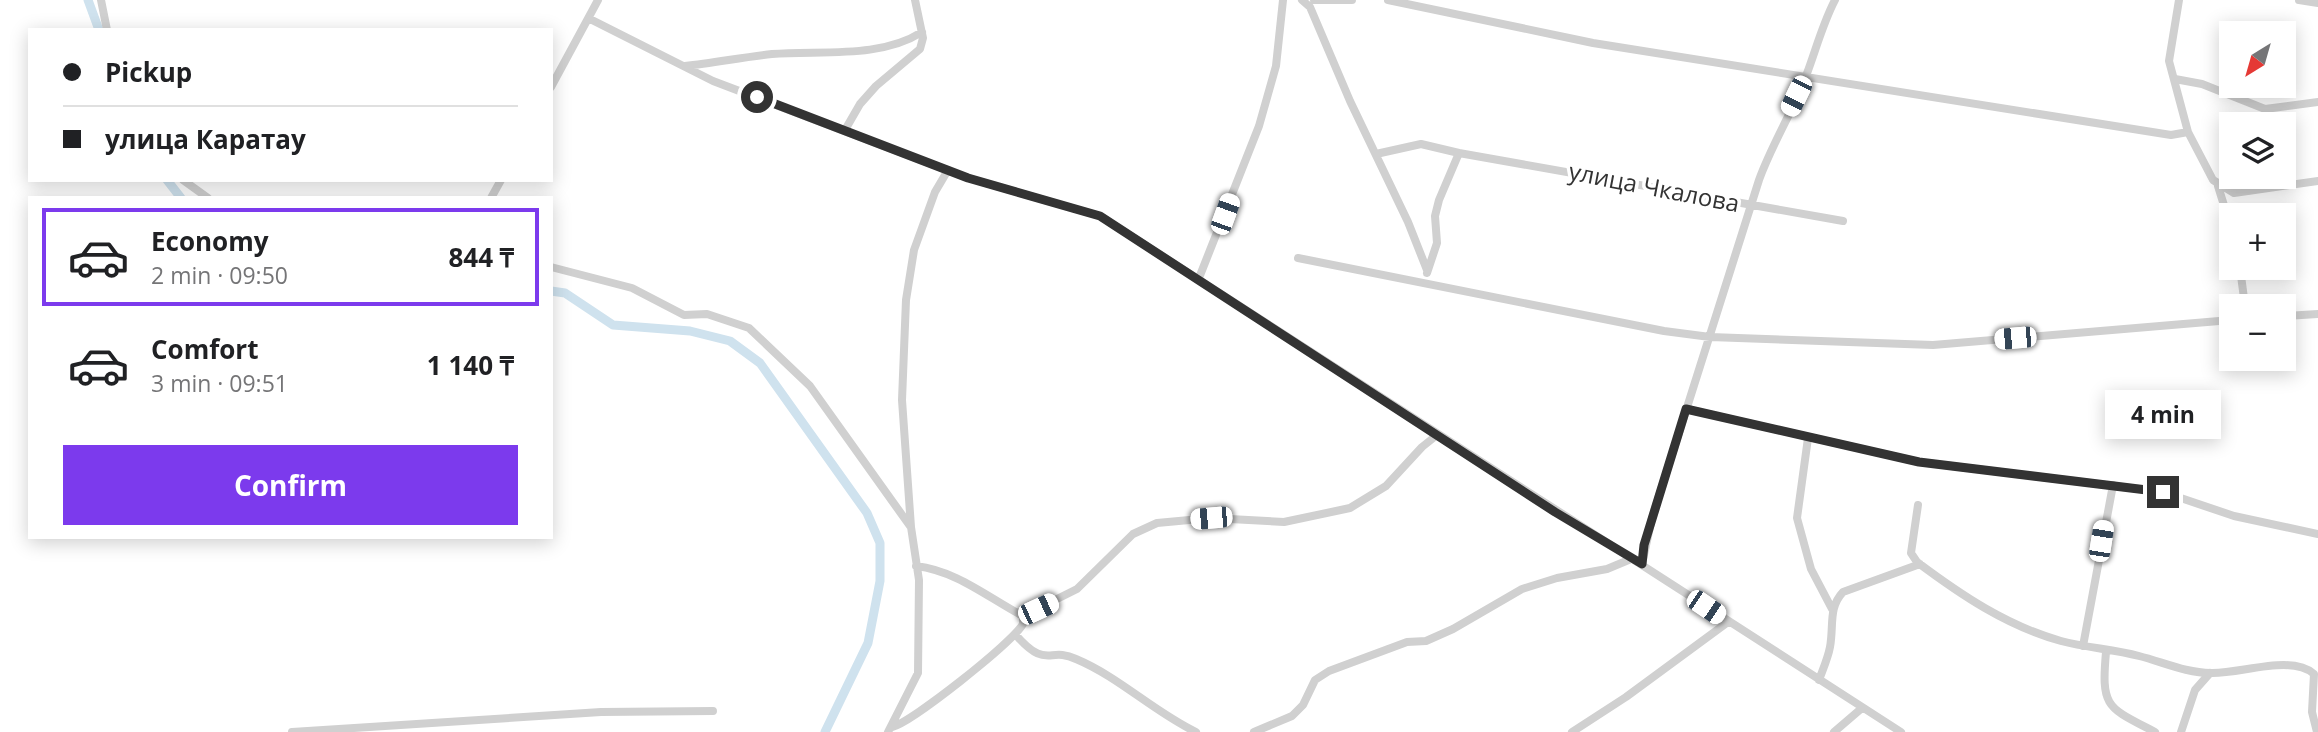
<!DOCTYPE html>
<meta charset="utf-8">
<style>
:root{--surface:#fff;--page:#f6f6f6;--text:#202124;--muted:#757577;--line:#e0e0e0;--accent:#7c3aed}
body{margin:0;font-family:"Open Sans",sans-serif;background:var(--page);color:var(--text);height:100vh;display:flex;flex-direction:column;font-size:26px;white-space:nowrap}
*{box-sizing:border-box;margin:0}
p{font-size:23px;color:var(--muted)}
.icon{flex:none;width:38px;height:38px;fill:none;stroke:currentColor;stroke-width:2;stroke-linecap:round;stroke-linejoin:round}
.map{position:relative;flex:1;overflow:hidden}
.sheet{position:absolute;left:28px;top:196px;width:525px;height:343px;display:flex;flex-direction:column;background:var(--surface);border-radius:0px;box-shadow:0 4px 18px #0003}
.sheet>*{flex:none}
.guide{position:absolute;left:28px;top:28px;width:525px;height:154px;border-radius:0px;box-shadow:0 4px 18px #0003;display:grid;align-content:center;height:154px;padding:0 35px;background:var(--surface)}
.needle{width:46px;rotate:217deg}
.buttons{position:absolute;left:2219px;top:21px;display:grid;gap:14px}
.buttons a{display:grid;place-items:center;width:77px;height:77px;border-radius:0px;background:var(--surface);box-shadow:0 4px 18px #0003;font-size:35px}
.end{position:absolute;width:32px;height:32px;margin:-16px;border:9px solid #333;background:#fff;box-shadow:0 0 0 4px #fff}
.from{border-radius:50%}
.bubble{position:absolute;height:49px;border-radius:0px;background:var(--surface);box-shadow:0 4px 18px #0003;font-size:23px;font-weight:700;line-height:49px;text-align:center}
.car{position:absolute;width:21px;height:42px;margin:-21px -10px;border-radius:9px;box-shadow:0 0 5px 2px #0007;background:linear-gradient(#fff 24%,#345 0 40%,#fff 0 76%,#345 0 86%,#fff 0)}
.guide b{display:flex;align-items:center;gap:24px;height:66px;font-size:26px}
.guide b+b{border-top:2px solid var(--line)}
.guide i{width:18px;height:18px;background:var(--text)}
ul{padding:12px 0 0;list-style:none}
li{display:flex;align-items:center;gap:21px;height:98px;margin:0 14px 10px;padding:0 21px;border:4px solid transparent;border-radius:0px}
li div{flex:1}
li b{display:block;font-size:26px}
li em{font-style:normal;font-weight:700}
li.current{border-color:var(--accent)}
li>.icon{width:63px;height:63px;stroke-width:1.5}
.cta{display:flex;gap:14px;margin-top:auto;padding:14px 35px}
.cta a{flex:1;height:80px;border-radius:0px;background:var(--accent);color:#fff;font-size:28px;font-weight:700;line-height:80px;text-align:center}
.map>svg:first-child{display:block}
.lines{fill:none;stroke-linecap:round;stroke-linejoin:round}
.canal{stroke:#cfe2ee;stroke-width:9}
.street{stroke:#d0d0d0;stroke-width:8}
.route{stroke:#333;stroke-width:9}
.labels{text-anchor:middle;stroke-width:7;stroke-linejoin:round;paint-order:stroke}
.street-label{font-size:24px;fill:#333;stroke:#fff}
</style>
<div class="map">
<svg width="2318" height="732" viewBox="0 0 2318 732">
<rect width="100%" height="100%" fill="#fff"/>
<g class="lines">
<path class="canal" d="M88,0l11,30
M167,180l14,18
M551,291l14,2 48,32 77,6 40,10 30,22 107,150 13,30v38l-12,62 -43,89"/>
<path class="street" d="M101,0l6,30
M1302,0l8,7 40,94 58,121 19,48
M1314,0h38
M1388,0l205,43 578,92 17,-3
M2179,0l-10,61 19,71 25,48 21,13 84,-12
M2299,0l19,3
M590,19l123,62 255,97 132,38 801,516
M685,66c29,-3 58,-9 87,-12 48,-4 108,5 150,-22
M2175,79l27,5 63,25 53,-7
M551,87l47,-87
M845,130l15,-26 16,-18 44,-37 3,-11 -8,-38
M1376,154l45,-10 38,9
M183,180l25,18
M2218,186l13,42
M491,198l10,-18
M1298,258l366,73 46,6 223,8 298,-25
M551,267l81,21 52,27 23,-1 42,14 61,58 100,140
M2240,268l5,38
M1427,273l10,-30 -2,-27 4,-16 20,-47 384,68
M1199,278l60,-152 17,-60 7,-66
M2284,316l34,-2
M1686,409l233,53 244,30 71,24 84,18
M1808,438l-11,80 14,51 21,40
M1918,505l-7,48 6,9c44,33 90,64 144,79 26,7 52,8 78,15 24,6 47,17 72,17 30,1 80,-19 103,1l-2,38 5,20
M1642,564l10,-46 107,-338c13,-36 34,-69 47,-104 10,-26 16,-51 29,-76
M916,566c41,5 71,31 107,50
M1023,616l54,-27 56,-55 24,-11 54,-5 73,4 66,-14 36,-22 36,-39 15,-12
M1015,634c32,37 33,12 61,25 43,18 78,53 120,73
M2083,646l30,-161
M2106,652c-5,56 1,55 49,80
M1819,680c4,-11 9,-22 11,-33 4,-21 -2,-39 13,-55l77,-28
M892,727c20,-5 120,-84 131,-103v-8
M292,732l309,-20 112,-1
M888,732l30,-59 1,-93 -8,-53 -9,-127 4,-100 8,-50 21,-58 13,-22
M1254,732l38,-16 11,-11 12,-25 14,-9 78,-29 19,-1 27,-12 69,-40 35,-11 50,-9 24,-10
M1572,732l54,-35 102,-75
M1834,732l28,-24
M2181,732l14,-42 15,-17"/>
</g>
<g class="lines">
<path class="route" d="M757,97l211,81 132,38 455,296 87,52 2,-19 42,-136 233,53 244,30"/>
</g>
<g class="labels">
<g class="street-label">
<text transform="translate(1654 188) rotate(11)" y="8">улица Чкалова</text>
</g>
</g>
</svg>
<div class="buttons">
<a><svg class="needle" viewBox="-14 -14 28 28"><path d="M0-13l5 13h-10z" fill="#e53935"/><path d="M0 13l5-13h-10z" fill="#757577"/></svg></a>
<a><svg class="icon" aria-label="layers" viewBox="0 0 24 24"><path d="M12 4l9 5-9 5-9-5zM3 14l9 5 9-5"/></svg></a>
<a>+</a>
<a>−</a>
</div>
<i class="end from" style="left:757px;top:97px"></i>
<i class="end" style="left:2163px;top:492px"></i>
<div class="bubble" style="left:2105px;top:390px;width:116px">4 min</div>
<i class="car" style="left:1796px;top:96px;rotate:206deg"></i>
<i class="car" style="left:1225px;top:214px;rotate:20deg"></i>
<i class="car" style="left:2015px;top:338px;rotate:265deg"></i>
<i class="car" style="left:1211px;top:518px;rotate:265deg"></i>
<i class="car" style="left:2101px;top:541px;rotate:9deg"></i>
<i class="car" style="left:1706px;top:607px;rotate:124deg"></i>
<i class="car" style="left:1038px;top:609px;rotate:65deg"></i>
<div class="guide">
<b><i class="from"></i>Pickup</b>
<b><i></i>улица Каратау</b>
</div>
<section class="sheet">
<ul>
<li class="current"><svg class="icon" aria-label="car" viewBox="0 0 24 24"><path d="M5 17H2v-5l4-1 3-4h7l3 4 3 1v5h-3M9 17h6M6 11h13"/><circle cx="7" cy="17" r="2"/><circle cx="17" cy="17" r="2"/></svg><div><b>Economy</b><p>2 min · 09:50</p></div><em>844 ₸</em></li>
<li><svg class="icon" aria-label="car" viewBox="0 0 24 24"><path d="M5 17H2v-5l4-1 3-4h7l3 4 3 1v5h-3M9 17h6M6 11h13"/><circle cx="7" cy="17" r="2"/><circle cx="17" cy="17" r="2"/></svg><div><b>Comfort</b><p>3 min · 09:51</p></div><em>1 140 ₸</em></li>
</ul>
<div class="cta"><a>Confirm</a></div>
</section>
</div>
